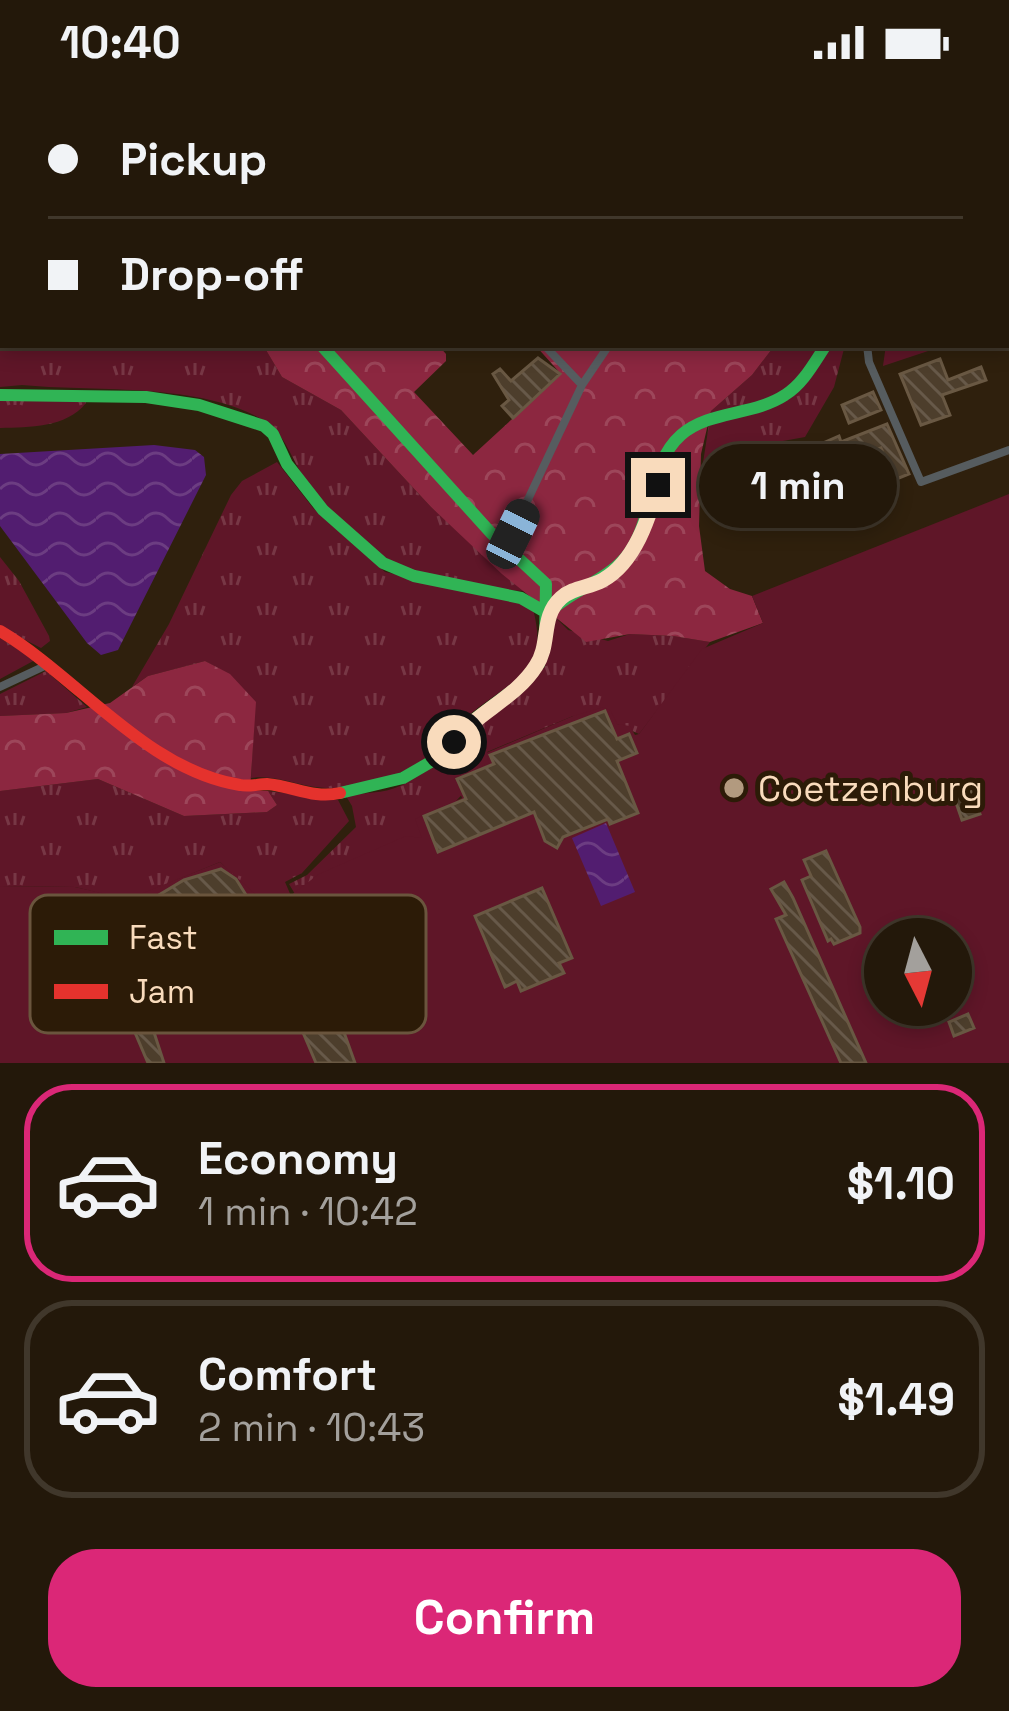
<!DOCTYPE html>
<meta charset="utf-8">
<style>
:root{--surface:#23180a;--page:#2b2113;--text:#f1f3f6;--muted:#a3a09c;--line:#40372b;--accent:#db2777}
body{margin:0;font-family:"Space Grotesk",sans-serif;background:var(--page);color:var(--text);height:100vh;display:flex;flex-direction:column;font-size:45px;white-space:nowrap}
*{box-sizing:border-box;margin:0}
p{font-size:39px;color:var(--muted)}
.icon{flex:none;width:66px;height:66px;fill:none;stroke:currentColor;stroke-width:2;stroke-linecap:round;stroke-linejoin:round}
.map{position:relative;height:979px;overflow:hidden}
.sheet{display:flex;flex-direction:column;background:var(--surface);flex:1}
.sheet>*{flex:none}
.top-card{position:absolute;left:0px;top:0px;width:1011px;height:264px;box-shadow:0 6px 18px #0003,0 0 0 3px var(--line);display:grid;align-content:center;height:264px;padding:0 48px;background:var(--surface)}
.needle{width:78px;rotate:174deg}
.tools{position:absolute;left:864px;top:834px;display:grid;gap:24px}
.tools a{display:grid;place-items:center;width:108px;height:108px;border-radius:50%;background:var(--surface);box-shadow:0 6px 18px #0003,0 0 0 3px var(--line);font-size:60px}
.end{position:absolute;width:54px;height:54px;margin:-27px;border:15px solid #f9dbbc;background:#111;box-shadow:0 0 0 6px #111}
.from{border-radius:50%}
.bubble{position:absolute;height:84px;border-radius:42px;background:var(--surface);box-shadow:0 6px 18px #0003,0 0 0 3px var(--line);font-size:39px;font-weight:600;line-height:84px;text-align:center}
.car{position:absolute;width:36px;height:72px;margin:-36px -18px;border-radius:15px;box-shadow:0 0 9px 3px #0007;background:linear-gradient(#222 24%,#8ab4d8 0 40%,#222 0 76%,#8ab4d8 0 86%,#222 0)}
.top-card b{display:flex;align-items:center;gap:42px;height:114px;font-size:45px}
.top-card b+b{border-top:3px solid var(--line)}
.top-card i{width:30px;height:30px;background:var(--text)}
ul{padding:21px 0 0;list-style:none}
li{display:flex;align-items:center;gap:36px;height:198px;margin:0 24px 18px;padding:0 24px;border:6px solid var(--line);border-radius:48px}
li div{flex:1}
li b{display:block;font-size:45px}
li em{font-style:normal;font-weight:600}
li.on{border-color:var(--accent)}
li>.icon{width:108px;height:108px;stroke-width:1.5}
.action{display:flex;gap:24px;margin-top:auto;padding:24px 48px}
.action a{flex:1;height:138px;border-radius:48px;background:var(--accent);color:#fff;font-size:48px;font-weight:600;line-height:138px;text-align:center}
.status{display:flex;justify-content:space-between;align-items:center;height:84px;padding:0 60px;background:var(--surface);direction:ltr}
.status svg{height:33px;fill:currentColor}
.map>svg:first-child{display:block}
.grass{fill:url(#grass-tufts)}
.forest{fill:url(#forest-crowns)}
.pitch{fill:#5f1628;fill-rule:evenodd}
.water{fill:url(#water-waves)}
.building{fill:url(#building-back-hatch);stroke:#695843;stroke-width:3}
.lines{fill:none;stroke-linecap:round;stroke-linejoin:round}
.street{stroke:#565c5f;stroke-width:8}
.fast{stroke:#30b455;stroke-width:12}
.jam{stroke:#e5322d;stroke-width:12}
.route{stroke:#f9dbbc;stroke-width:15}
.poi-dot{fill:#b29a7f;stroke:#2c1b07;stroke-width:4.5}
.labels{text-anchor:middle;stroke-width:10;stroke-linejoin:round;paint-order:stroke}
.poi-label{font-size:36px;fill:#f9dbbc;stroke:#2c1b07;text-anchor:start}
.key{fill:#2c1b07;stroke:#6a553d;stroke-width:3}
.key-label{font-size:33px;fill:#f9dbbc}
</style>
<div class="status"><b>10:40</b><svg viewBox="0 0 49 12"><path d="M0 12V9h3v3zM5 12V6h3v6zM10 12V3h3v9zM15 12V0h3v12zM26 1h20v11H26zM47 4h2v5h-2z"/></svg></div>
<div class="map">
<svg width="1009" height="979" viewBox="0 0 1009 979">
<defs>
<pattern id="grass-tufts" width="24" height="20" patternUnits="userSpaceOnUse" patternTransform="scale(3)"><rect width="24" height="20" fill="#5f1628"/><path d="M3 7l-1-3M5 7V3M7 7l1-3M15 17l-1-3M17 17v-4M19 17l1-3" fill="none" stroke="#773745"/></pattern>
<pattern id="forest-crowns" width="20" height="18" patternUnits="userSpaceOnUse" patternTransform="scale(3)"><rect width="20" height="18" fill="#8c2740"/><path d="M2 6a3 3 0 1 1 6 0M12 15a3 3 0 1 1 6 0" fill="none" stroke="#9d465a"/></pattern>
<pattern id="water-waves" width="16" height="10" patternUnits="userSpaceOnUse" patternTransform="scale(3)"><rect width="16" height="10" fill="#521d70"/><path d="M0 5q4-4 8 0t8 0" fill="none" stroke="#6c3d82"/></pattern>
<pattern id="building-back-hatch" width="6" height="6" patternUnits="userSpaceOnUse" patternTransform="scale(3)"><rect width="6" height="6" fill="#4d3e2c"/><path d="M-1 5l2 2M0 0l6 6M5-1l2 2" fill="none" stroke="#675949"/></pattern>
</defs>
<rect width="100%" height="100%" fill="#2f200d"/>
<path class="grass" d="M0,0l71,3h-68v258h260l19,32 59,33 90,97 93,84c-104,-6 -155,-26 -218,-111 -14,-19 -21,-47 -41,-59 -64,-39 -170,-29 -243,-36l-22,2z
M775,261h70l-11,42 -29,50 -89,16 -13,10 8,-52 41,-36z
M886,261h60l-63,21z
M53,314l31,1 2,4c-20,25 -57,24 -86,25v-28z
M277,378l36,46 72,64 133,29 15,8c18,68 -23,70 -65,107 -9,9 -13,21 -23,29 -30,25 -72,42 -111,43 -29,2 -54,-14 -83,-10l4,-76 -25,-27 -25,-14 -57,15 -16,11 37,-63 62,-129 11,-14z
M0,473l19,24 30,55 1,5 -9,7 -41,-21z
M552,530l16,16 40,11 22,-7 43,2 37,6 -71,92 -22,-10 -44,-8 -86,36 3,11 -67,75 -128,56 -6,-10 18,-9 49,-48 -4,-21 -6,-10c18,-4 37,-2 54,-10 24,-12 43,-37 64,-54 49,-41 86,-44 88,-118z
M0,554l35,22 -35,19z
M46,587l41,36 -21,6 -66,3v-22z
M98,695l86,37 83,-4 10,-7 -9,-14 70,9 11,21 -47,52 -17,9 6,14c-28,17 -52,-16 -71,-34l-92,38 -53,-13 -75,-1v-95z"/>
<path class="forest" d="M68,0h941v161l-1,-158z
M263,261h175l8,9v7l-32,31 59,63 88,-81 -26,-29h240l-23,30 -41,36 -10,43 -2,72 6,45 25,18 22,7 11,27 -53,19 -37,-6 -43,-2 -44,8 -84,-68 -71,-67 -90,-97 -59,-33z
M205,577l25,13 26,28 -6,88 18,1 9,14 -10,7 -83,4 -86,-37 -98,12v-75l66,-3 44,-10 38,-27z"/>
<path class="pitch" d="M1009,410v569h-1009v-177l75,1 53,12 92,-37 43,39 19,1 37,-28 87,-38 16,2 -7,-19 47,-21 -8,-20 35,-15 -3,-10 87,-37 31,-9 7,4 6,13 13,2 5,9 4,-1 63,-85 61,-26 -11,-27zM885,855h66v66h-66z"/>
<path class="water" d="M154,361l41,5 9,7 2,18 -88,175 -17,5 -14,-12 -87,-117v-72z
M606,739l29,69 -34,14 -29,-68z"/>
<path class="building" d="M538,274l22,16 -47,44 -11,-12 7,-6 -16,-26 7,-5 11,12z
M940,275l8,21 33,-13 5,13 -44,15 8,20 -29,10 -21,-51z
M873,308l8,18 -32,13 -7,-18z
M887,340l22,50 -15,6 -13,-32 -33,12 13,32 -16,7 -22,-56 16,-7 2,6z
M822,410l6,14 -47,19 -5,-16z
M747,415l6,13 -26,12 -6,-13z
M605,627l12,28 12,-5 8,19 -20,8 21,52 -28,11 -2,-5 -45,18 -6,11 -12,-7 -11,-29 -96,40 -14,-36 42,-17 -9,-20 37,-15 -4,-9z
M969,701l11,29 -18,6 -10,-29z
M826,767l34,76v6l-26,11 -3,-5 -3,2 -26,-61 9,-4 -7,-16z
M221,785l15,10 34,54 22,-12 35,64 28,78h-39l-43,-101 -31,-50 -6,-4 -47,13 -54,29 -4,8 2,10 31,95h-16l-41,-96 -2,-18 5,-13 19,-23 55,-33z
M784,798l9,16 73,165h-25l-65,-144 10,-4 -15,-26z
M542,804l30,70 -13,5 5,10 -5,2 -38,16 -4,-10 -12,6 -30,-71z
M968,930l6,14 -20,8 -5,-14z"/>
<g class="lines">
<path class="street" d="M79,0l3,3
M310,0l2,3
M1008,188l1,-1
M544,261l38,40
M867,261l2,17 52,120 88,-32
M506,462l76,-161 27,-40
M0,603l49,-23"/>
<path class="fast" d="M321,261l170,188 55,51 -1,56 -6,24 -18,20 -53,40 -27,32 -38,22 -63,15
M0,311l146,2 53,8 65,21 9,8 14,30 36,46 60,53 31,13 107,22 26,15
M547,530c25,-25 61,-33 82,-61 25,-35 19,-89 52,-118 29,-25 72,-19 104,-40 18,-11 29,-32 41,-50"/>
<path class="jam" d="M0,547c78,46 146,139 240,154 9,2 18,-1 27,-1 26,2 46,15 73,9"/>
</g>
<g class="lines">
<path class="route" d="M454,658c23,-30 62,-44 82,-76 15,-22 4,-49 25,-68 12,-11 28,-10 42,-18 32,-18 46,-62 55,-95"/>
</g>
<circle class="poi-dot" cx="734" cy="704" r="12"/>
<g class="labels">
<g class="poi-label">
<text x="758" y="717">Coetzenburg</text>
</g>
</g>
<rect x="30" y="811" width="396" height="138" rx="18" class="key"/>
<rect x="54" y="846" width="54" height="15" fill="#30b455"/>
<rect x="54" y="900" width="54" height="15" fill="#e5322d"/>
<g class="key-label">
<text x="129" y="865">Fast</text>
<text x="129" y="919">Jam</text>
</g>
</svg>
<div class="tools">
<a><svg class="needle" viewBox="-14 -14 28 28"><path d="M0-13l5 13h-10z" fill="#e53935"/><path d="M0 13l5-13h-10z" fill="#a3a09c"/></svg></a>
</div>
<i class="end from" style="left:454px;top:658px"></i>
<i class="end" style="left:658px;top:401px"></i>
<div class="bubble" style="left:699px;top:360px;width:198px">1 min</div>
<i class="car" style="left:513px;top:450px;rotate:26deg"></i>
<div class="top-card">
<b><i class="from"></i>Pickup</b>
<b><i></i>Drop-off</b>
</div>
</div>
<section class="sheet">
<ul>
<li class="on"><svg class="icon" aria-label="car" viewBox="0 0 24 24"><path d="M5 17H2v-5l4-1 3-4h7l3 4 3 1v5h-3M9 17h6M6 11h13"/><circle cx="7" cy="17" r="2"/><circle cx="17" cy="17" r="2"/></svg><div><b>Economy</b><p>1 min · 10:42</p></div><em>$1.10</em></li>
<li><svg class="icon" aria-label="car" viewBox="0 0 24 24"><path d="M5 17H2v-5l4-1 3-4h7l3 4 3 1v5h-3M9 17h6M6 11h13"/><circle cx="7" cy="17" r="2"/><circle cx="17" cy="17" r="2"/></svg><div><b>Comfort</b><p>2 min · 10:43</p></div><em>$1.49</em></li>
</ul>
<div class="action"><a>Confirm</a></div>
</section>
